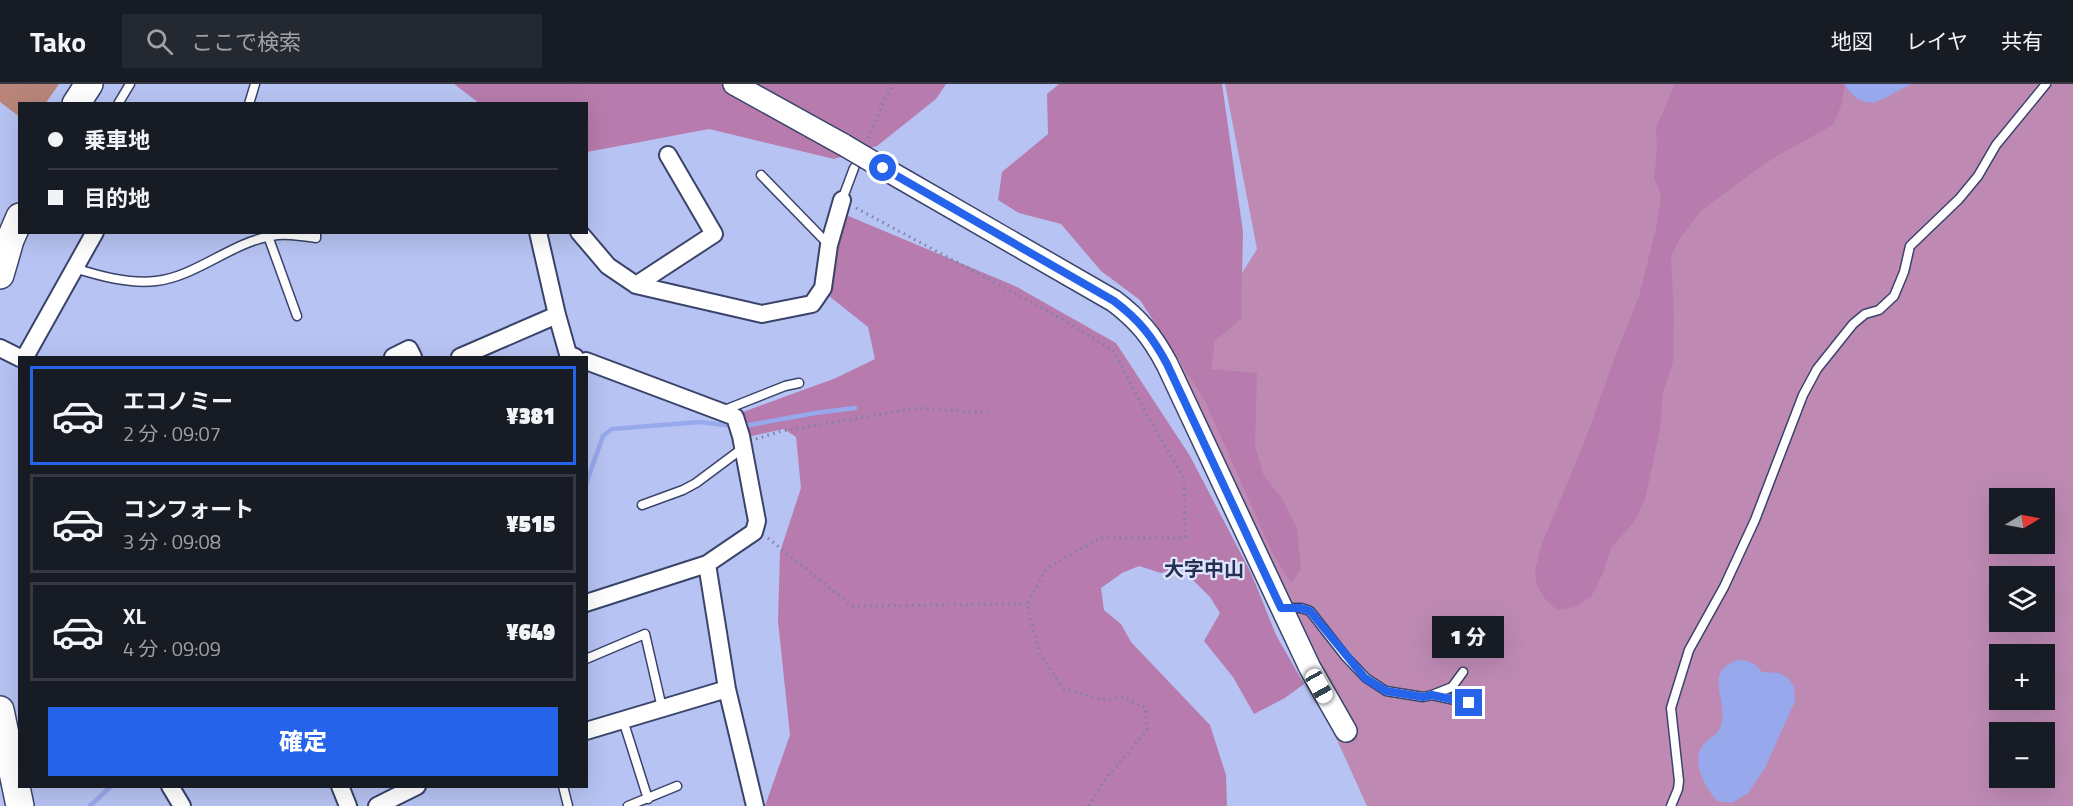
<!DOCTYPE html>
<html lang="ja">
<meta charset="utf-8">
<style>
:root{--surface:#171b24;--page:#242831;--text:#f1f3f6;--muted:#9ea1a6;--line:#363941;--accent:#2563eb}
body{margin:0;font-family:"Titillium Web","Noto Sans JP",sans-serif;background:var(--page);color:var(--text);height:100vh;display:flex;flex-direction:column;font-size:22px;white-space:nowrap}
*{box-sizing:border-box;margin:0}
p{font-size:20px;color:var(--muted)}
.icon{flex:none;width:33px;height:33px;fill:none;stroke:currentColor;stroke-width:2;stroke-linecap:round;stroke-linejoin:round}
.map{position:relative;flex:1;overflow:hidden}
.side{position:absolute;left:18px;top:272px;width:570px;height:432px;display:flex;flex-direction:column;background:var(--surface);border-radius:0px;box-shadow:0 6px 24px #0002}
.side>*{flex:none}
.banner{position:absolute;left:18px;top:18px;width:570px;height:132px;border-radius:0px;box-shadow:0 6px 24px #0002;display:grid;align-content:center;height:132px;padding:0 30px;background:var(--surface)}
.needle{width:39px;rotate:80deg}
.buttons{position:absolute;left:1989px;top:404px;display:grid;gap:12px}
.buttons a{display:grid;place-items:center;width:66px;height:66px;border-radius:0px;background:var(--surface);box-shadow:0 6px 24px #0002;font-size:30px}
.end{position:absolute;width:27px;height:27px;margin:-14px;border:8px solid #2563eb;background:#fff;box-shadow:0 0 0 3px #fff}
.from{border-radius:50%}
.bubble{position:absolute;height:42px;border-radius:0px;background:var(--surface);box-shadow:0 6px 24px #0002;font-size:20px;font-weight:800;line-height:42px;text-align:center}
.car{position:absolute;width:18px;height:36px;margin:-18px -9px;border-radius:8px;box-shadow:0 0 4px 2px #0007;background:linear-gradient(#fff 24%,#345 0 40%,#fff 0 76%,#345 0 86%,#fff 0)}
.banner b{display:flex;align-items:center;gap:21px;height:57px;font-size:22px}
.banner b+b{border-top:2px solid var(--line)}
.banner i{width:15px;height:15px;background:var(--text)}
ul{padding:10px 0 0;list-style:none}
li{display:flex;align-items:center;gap:18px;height:99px;margin:0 12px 9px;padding:0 18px;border:3px solid var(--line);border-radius:0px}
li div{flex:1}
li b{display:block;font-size:22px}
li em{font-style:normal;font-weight:800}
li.selected{border-color:var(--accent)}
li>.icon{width:54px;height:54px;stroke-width:1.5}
.primary-button{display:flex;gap:12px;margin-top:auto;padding:12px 30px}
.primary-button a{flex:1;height:69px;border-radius:0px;background:var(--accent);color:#fff;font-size:24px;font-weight:800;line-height:69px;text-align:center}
header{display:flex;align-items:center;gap:36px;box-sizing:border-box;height:84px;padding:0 30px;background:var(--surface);border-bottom:2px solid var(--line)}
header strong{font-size:28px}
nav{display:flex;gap:33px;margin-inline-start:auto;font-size:21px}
.search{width:420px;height:54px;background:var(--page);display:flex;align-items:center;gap:15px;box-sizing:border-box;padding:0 21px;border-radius:0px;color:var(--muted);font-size:22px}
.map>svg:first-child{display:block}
.green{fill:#be8ab4;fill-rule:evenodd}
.forest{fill:#b87bad}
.water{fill:#97a8ed}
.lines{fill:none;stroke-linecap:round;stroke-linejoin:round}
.stream{stroke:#97a8ed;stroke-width:4.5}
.building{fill:#b9857a}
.service-casing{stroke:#3a436a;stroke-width:11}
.minor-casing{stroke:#3a436a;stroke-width:20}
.tertiary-casing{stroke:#3a436a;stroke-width:24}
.trunk-casing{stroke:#3a436a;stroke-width:30}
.path{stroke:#7a83a5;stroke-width:3;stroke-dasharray:1.5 4.5;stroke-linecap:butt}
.service{stroke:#fff;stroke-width:8}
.minor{stroke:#fff;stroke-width:16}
.tertiary{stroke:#fff;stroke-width:21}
.trunk{stroke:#fff;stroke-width:27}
.tertiary-bridge-casing{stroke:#3a436a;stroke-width:24;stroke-linecap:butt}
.tertiary-bridge{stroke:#fff;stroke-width:21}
.route{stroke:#2563eb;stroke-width:8}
.labels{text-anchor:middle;stroke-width:4.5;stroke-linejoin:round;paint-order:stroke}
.quarter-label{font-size:20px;font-weight:bold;fill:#272f54;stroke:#dee5fd}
</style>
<header>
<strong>Tako</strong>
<div class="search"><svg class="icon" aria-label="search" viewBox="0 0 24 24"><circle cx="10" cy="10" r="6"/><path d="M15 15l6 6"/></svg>ここで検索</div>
<nav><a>地図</a><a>レイヤ</a><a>共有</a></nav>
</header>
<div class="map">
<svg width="2073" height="722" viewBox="0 0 2073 722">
<rect width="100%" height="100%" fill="#b7c3f2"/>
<path class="green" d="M1225,0h848v722h-706l-105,-231 -93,-197 38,-49 50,-80zM2000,414h44v45h-44zM2000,492h44v45h-44zM2000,570h44v45h-44zM2000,648h44v45h-44z"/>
<path class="forest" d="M454,0h492l-10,15 -59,47 -43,13 -125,-30 -122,23 -1,-48 -107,-1z
M1059,0h163l21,148 -2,87 -26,22 -4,28 46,4 -2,72 8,29 20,26 14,28 4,41 -10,14 -18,-29 -68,-153 -65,-101 -39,-29 -40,-47 -42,-11 -21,-13 4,-28 46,-38 -1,-40z
M1675,0h170l-4,22 -8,19 -58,32 -23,16 -51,38 -20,26 -10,19 3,61 -1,46 -10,29 -3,38 -15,69 -11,23 -23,26 -7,23 -13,26 -16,10 -18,3 -12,-11 -8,-13 -2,-17 8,-28 41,-98 34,-94 21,-53 18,-72 4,-28 -7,-18 3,-29 -1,-21z
M846,131l169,71 101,57 74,113 61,117 25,62 28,49 -19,14 -31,16 -21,-37 -29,-36 16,-28 -10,-16 -30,-30 -19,6 -22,-7 -17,7 -21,15 3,22 17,14 10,18 79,83 16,50 1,31h-462l25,-71 -12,-114 2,-69 21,-64 -5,-51 -12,-8 -37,8 -4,-25 93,-34 39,-19 -7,-32 -39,-31 11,-76z"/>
<path class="water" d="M1844,0h68c-29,12 -44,35 -68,0z
M1737,576c12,0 18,3 25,12l17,1 9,5 6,9 1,14 -30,67 -17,25 -16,10 -15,-2c-12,-14 -29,-43 -11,-59 5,-5 13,-8 15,-17 8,-25 -19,-52 16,-65z"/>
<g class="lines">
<path class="stream" d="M744,342l71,-13 40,-5
M586,400l17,-48 9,-7 88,-7 32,4
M90,722l21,-20"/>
</g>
<path class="building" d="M0,0h59l-14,20h-25v13l-20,-15z"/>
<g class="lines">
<defs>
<path id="service" d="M118,20l12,-20
M249,20l6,-20
M761,91l68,70
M842,116l12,-32
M268,152l29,80
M74,184c26,8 54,16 82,13 39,-4 75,-38 115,-45 15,-3 30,0 45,2v-6
M722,327l63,-25 14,-3
M642,421l41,-15 13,-7 47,-35
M1282,524h19l9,3 36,46 20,21 20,13 37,6 9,-2 37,8
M586,575l59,-25 17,74
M1432,611l20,-8 11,-15
M623,636l25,79
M563,702l5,20
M628,722l49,-20
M1671,722l7,-17 1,-8 -8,-73 18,-58 35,-63 31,-67 48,-125 14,-26 36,-45 12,-10 14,-4 15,-14 10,-24 6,-26 49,-47 19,-23 18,-31 50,-61"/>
<path id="minor" d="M538,148l19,83 11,39 7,3
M579,148l29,34 28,19 126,29 50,-10 11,-16 6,-43 13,-45
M636,201l78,-51 -46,-79
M0,264l20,10
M25,273l70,-125
M393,273l16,-8 4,8
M460,273l97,-42
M586,277l149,56 6,19 16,85 -3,11 -47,32 20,125 28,117
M586,519l121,-39
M586,647l141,-42
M170,702l12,20
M340,702l8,20
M377,722l40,-20"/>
<path id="tertiary" d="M734,0l110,61
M883,84l231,133c25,19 38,35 53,63l143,304 36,63"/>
<path id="trunk" d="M76,20l13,-20
M0,191l10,-35 10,-23
M0,626l20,96"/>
</defs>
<use href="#service" class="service-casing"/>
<use href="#minor" class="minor-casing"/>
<use href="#tertiary" class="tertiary-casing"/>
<use href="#trunk" class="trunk-casing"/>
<path class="path" d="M868,54l17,-40 10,-14
M856,124l190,102 67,40 34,65 37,63 1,60h-85l-53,30 -20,36 12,48 24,36 40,12 20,-3 23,11 1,22 -44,52 -14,24
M756,355l26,-8 135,-23 71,5
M768,454l84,68 175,-2"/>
<use href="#service" class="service"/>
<use href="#minor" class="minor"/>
<use href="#tertiary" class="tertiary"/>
<use href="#trunk" class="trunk"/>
<defs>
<path id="tertiary-bridge" d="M844,61l39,23"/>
</defs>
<use href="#tertiary-bridge" class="tertiary-bridge-casing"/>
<use href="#tertiary-bridge" class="tertiary-bridge"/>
</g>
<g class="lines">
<path class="route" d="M883,84l231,133c25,19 38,35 53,63l114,244h20l9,3 55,67 21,13 37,6 9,-2 37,8"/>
</g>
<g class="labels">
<g class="quarter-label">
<text x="1204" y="492">大字中山</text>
</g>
</g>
</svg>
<div class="buttons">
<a><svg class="needle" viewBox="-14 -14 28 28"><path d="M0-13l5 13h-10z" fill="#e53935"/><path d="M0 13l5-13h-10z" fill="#9ea1a6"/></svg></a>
<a><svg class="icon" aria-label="layers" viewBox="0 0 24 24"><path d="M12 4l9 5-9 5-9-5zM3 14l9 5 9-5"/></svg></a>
<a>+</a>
<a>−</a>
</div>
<i class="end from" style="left:883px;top:84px"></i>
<i class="end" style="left:1469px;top:619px"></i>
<div class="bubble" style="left:1432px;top:532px;width:72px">1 分</div>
<i class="car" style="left:1319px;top:602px;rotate:151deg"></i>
<div class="banner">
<b><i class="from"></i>乗車地</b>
<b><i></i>目的地</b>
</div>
<section class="side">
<ul>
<li class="selected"><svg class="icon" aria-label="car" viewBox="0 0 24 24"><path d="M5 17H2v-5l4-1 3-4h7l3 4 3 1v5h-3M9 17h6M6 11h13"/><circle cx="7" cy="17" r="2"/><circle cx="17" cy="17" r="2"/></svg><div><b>エコノミー</b><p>2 分 · 09:07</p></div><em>¥381</em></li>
<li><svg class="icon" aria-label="car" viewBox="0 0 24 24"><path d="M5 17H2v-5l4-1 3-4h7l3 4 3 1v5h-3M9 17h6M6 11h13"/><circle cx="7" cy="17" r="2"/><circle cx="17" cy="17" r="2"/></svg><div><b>コンフォート</b><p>3 分 · 09:08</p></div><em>¥515</em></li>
<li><svg class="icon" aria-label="car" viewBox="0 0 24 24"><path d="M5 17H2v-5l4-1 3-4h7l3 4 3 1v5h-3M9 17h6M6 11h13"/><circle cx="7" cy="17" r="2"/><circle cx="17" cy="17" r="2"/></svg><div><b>XL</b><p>4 分 · 09:09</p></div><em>¥649</em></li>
</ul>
<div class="primary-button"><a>確定</a></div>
</section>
</div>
